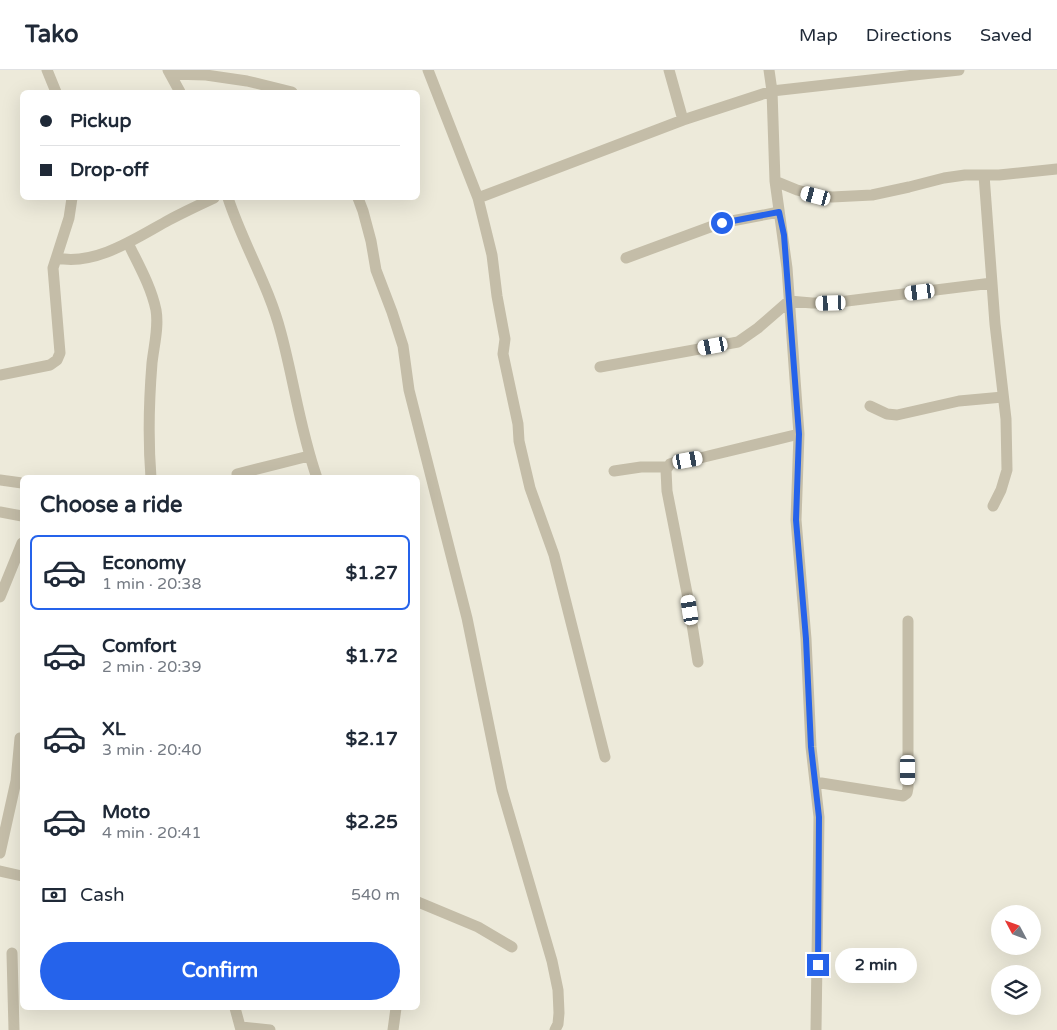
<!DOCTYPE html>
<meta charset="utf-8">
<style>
:root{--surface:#fff;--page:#f6f6f7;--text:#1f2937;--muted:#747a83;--line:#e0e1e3;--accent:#2563eb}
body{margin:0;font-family:"Varela Round",sans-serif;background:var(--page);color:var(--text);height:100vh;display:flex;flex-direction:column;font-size:19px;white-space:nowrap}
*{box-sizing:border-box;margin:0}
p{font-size:16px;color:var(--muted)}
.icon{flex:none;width:28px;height:28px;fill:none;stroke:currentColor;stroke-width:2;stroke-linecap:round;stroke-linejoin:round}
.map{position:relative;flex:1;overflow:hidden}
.panel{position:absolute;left:20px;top:405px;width:400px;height:535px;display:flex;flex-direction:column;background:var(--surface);border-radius:8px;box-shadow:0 5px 20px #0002}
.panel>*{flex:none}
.top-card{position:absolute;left:20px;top:20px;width:400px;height:110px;border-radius:8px;box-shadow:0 5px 20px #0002;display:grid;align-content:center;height:110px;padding:0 20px;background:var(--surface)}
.needle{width:32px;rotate:311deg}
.fabs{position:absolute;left:991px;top:835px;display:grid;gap:10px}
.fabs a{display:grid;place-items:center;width:50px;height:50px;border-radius:50%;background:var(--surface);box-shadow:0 5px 20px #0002;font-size:25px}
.end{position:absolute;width:22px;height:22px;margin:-11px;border:6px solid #2563eb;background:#fff;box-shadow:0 0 0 2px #fff}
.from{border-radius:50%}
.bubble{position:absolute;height:35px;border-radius:18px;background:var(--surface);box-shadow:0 5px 20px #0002;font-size:16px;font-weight:700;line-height:35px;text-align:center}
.car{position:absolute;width:15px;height:30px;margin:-15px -8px;border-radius:6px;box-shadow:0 0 4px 1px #0007;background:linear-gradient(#fff 24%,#345 0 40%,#fff 0 76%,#345 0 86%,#fff 0)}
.top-card b{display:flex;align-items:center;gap:18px;height:48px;font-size:19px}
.top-card b+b{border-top:1px solid var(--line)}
.top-card i{width:12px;height:12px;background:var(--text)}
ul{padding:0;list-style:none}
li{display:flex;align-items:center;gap:15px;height:75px;margin:0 10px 8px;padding:0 10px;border:2px solid transparent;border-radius:8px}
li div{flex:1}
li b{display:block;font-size:19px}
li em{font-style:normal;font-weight:700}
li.selected{border-color:var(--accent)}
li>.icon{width:45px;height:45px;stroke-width:1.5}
h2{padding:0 20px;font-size:22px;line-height:60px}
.pay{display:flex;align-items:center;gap:12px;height:55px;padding:0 20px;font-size:19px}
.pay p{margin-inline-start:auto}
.action{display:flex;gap:10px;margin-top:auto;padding:10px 20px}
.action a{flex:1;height:58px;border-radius:30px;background:var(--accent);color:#fff;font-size:20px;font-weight:700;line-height:58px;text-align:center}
header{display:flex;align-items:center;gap:30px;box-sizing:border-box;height:70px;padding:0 25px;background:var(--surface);border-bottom:1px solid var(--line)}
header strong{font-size:24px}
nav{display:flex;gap:28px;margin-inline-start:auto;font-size:18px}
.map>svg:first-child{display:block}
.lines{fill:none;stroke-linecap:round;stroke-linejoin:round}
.street{stroke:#c4bda8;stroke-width:11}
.route{stroke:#2563eb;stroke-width:6}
</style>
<header>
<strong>Tako</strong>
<nav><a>Map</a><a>Directions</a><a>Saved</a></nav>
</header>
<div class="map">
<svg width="1057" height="960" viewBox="0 0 1057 960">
<rect width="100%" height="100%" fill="#edeada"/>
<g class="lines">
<path class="street" d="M47,0l9,22
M168,0l12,22
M428,0l50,128 205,-78 89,-29 187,-21
M669,0l14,50
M769,0l3,21 3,90 12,87 9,125 3,41 -3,86 10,119 5,108 8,70 -3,213
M170,4l36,1 41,6 45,11
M984,105l11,149 11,95 1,51 -6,20 -8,16
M775,111l22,9 19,5 16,2 40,-2 37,-8 35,-9 21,-3h34l58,-6
M228,128c15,46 41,88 53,135 13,48 19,97 36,145
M358,128l5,13 8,30 5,29 16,42 11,34 6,44 58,228 35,172 50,171 6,29 1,23 -1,11 -3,6
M478,128l14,57 5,41 8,43 -2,15 15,70 1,17 11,47 24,67 51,202
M128,173c10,21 23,43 28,67 3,17 -2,35 -4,53 -3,37 -4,77 -1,115
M57,188c39,8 79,-20 112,-38 15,-8 30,-15 45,-22
M626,188l95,-35 58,-11
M600,297l138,-25 20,-14 31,-27 23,2h19l161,-20
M0,305l50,-10 7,-5 3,-7 -7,-85 16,-50 3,-20
M870,336l17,8 10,1 62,-14 44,-4
M614,401l27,-4h26
M237,404l72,-18
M0,410l22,3
M0,442l22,4
M0,527l22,-54
M698,592l-11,-69 -20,-102 -1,-21 4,-6 6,-2 24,-4 99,-24
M815,712l88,14 4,-3 1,-5v-167
M0,783l16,-72 4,-43
M0,801l22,5
M418,832l60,25 34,20
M12,883l2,77
M235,938l6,22
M241,957l29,3
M393,960l3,-22"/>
</g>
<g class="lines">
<path class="route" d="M722,153l57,-11 5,23 15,199 -3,86 10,119 5,108 8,70 -1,148"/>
</g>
</svg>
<div class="fabs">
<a><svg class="needle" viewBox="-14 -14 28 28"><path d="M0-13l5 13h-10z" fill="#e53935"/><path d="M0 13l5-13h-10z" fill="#747a83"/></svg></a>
<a><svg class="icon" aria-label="layers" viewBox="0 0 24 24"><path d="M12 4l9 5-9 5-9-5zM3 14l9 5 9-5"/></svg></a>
</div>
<i class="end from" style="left:722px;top:153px"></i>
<i class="end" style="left:818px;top:895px"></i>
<div class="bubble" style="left:835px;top:878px;width:82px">2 min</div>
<i class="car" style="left:816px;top:126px;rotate:285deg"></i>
<i class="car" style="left:920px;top:222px;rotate:263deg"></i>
<i class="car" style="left:831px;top:233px;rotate:268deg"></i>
<i class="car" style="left:713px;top:276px;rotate:259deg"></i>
<i class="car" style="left:688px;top:390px;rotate:80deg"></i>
<i class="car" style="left:690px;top:540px;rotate:351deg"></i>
<i class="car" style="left:908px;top:700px;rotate:180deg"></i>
<div class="top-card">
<b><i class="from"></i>Pickup</b>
<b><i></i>Drop-off</b>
</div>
<section class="panel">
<h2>Choose a ride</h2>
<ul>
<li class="selected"><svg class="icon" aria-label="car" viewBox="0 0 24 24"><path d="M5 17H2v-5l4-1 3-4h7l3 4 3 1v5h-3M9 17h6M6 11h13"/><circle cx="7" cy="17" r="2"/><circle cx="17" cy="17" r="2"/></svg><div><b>Economy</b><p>1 min · 20:38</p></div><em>$1.27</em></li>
<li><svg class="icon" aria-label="car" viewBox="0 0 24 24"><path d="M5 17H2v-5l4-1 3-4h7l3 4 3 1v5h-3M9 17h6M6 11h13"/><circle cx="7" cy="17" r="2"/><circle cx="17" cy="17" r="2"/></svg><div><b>Comfort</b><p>2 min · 20:39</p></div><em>$1.72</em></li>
<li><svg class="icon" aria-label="car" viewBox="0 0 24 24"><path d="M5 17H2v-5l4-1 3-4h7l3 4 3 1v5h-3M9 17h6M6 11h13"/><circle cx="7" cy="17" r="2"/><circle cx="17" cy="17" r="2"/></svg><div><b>XL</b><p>3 min · 20:40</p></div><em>$2.17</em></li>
<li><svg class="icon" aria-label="car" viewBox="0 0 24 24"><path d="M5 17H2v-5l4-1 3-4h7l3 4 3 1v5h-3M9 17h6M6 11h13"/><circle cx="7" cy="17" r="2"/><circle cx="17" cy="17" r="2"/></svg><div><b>Moto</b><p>4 min · 20:41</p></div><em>$2.25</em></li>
</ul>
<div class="pay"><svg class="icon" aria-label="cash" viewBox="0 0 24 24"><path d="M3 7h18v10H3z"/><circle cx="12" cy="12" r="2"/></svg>Cash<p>540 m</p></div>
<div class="action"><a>Confirm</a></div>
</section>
</div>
